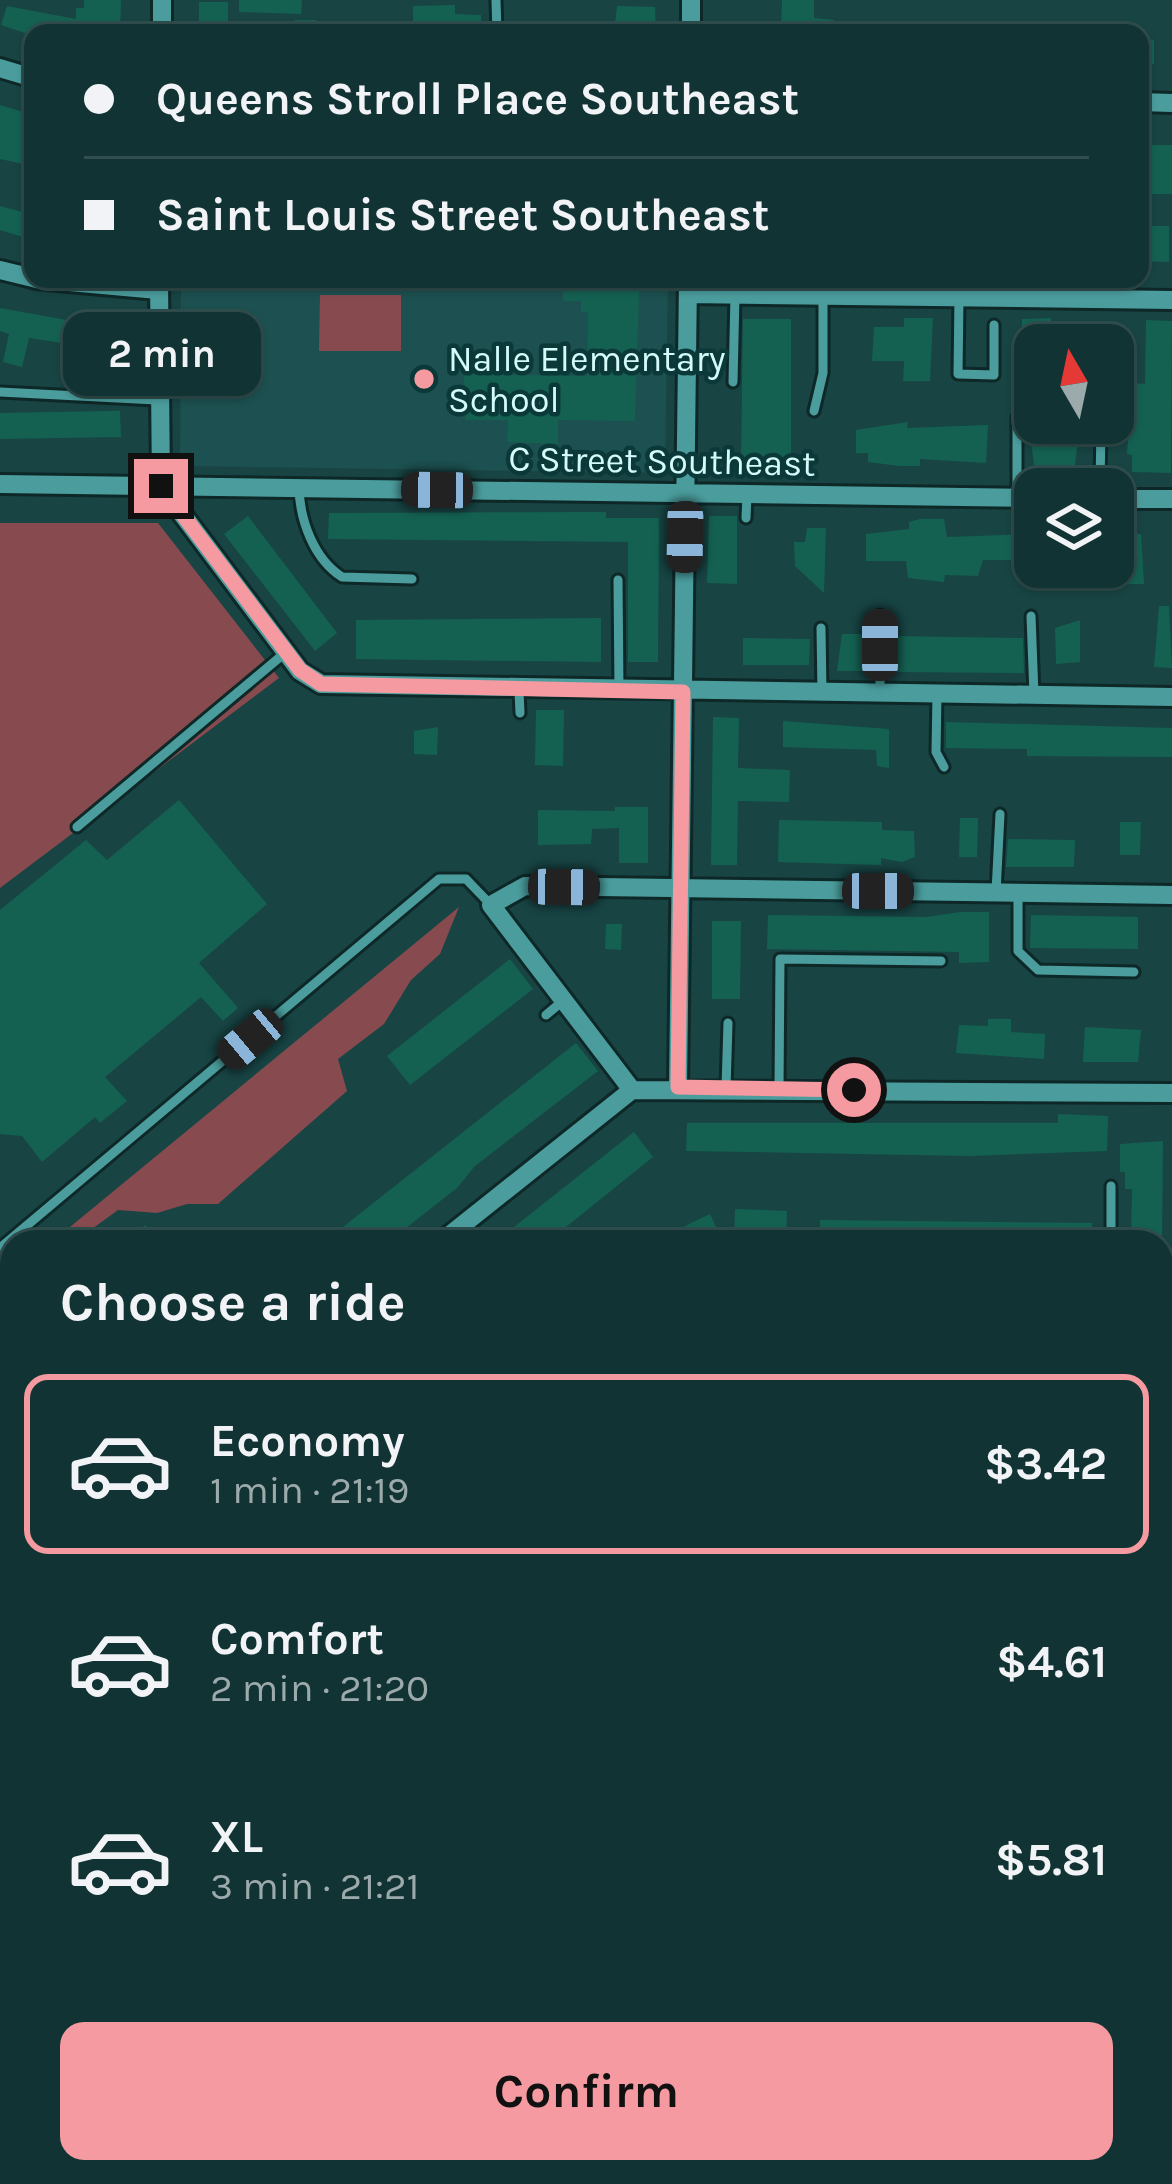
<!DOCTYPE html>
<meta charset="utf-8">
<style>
:root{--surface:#123333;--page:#1b3b3b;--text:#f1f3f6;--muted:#9caaac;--line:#314e4e;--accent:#f49aa0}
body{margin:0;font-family:Karla,sans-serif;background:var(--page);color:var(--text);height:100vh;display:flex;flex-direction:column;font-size:45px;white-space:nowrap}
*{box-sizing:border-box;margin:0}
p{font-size:39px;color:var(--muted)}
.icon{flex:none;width:66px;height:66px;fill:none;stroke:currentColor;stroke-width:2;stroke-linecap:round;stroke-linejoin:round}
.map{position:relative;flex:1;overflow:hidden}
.side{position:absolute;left:0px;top:1230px;width:1173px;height:954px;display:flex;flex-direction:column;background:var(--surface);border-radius:36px 36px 0 0;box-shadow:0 3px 9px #0004,0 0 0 3px var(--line)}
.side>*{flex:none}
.top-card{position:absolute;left:24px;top:24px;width:1125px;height:264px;border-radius:24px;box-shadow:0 3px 9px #0004,0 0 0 3px var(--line);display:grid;align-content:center;height:264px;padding:0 60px;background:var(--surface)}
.needle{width:78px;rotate:351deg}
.buttons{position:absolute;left:1014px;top:324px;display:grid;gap:24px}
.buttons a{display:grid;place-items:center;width:120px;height:120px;border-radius:24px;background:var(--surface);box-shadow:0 3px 9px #0004,0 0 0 3px var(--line);font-size:60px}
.end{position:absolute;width:54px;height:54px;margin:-27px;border:15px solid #f49aa0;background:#111;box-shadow:0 0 0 6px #111}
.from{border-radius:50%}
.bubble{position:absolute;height:84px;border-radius:24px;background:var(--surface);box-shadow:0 3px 9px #0004,0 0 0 3px var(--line);font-size:39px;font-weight:700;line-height:84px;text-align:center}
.car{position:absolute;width:36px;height:72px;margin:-36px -18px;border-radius:15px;box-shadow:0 0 9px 3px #0007;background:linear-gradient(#222 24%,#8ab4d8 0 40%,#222 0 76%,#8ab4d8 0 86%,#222 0)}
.top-card b{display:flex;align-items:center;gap:42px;height:114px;font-size:45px}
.top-card b+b{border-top:3px solid var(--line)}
.top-card i{width:30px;height:30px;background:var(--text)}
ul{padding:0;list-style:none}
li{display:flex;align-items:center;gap:36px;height:180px;margin:0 24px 18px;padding:0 36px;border:6px solid transparent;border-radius:24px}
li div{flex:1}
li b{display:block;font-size:45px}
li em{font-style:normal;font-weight:700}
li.selected{border-color:var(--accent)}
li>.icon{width:108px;height:108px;stroke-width:1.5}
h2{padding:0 60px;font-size:54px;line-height:144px}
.action{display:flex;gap:24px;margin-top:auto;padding:24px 60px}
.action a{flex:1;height:138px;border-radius:24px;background:var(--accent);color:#111;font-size:48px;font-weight:700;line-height:138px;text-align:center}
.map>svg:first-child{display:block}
.built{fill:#1d5050}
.green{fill:#874b4f}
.building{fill:#146152}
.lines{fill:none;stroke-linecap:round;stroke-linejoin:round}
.lane-casing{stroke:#0e2828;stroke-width:15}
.street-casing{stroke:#0e2828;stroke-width:24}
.secondary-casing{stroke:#0e2828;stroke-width:33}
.path{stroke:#5d8787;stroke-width:3;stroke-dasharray:3 9;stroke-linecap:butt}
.lane{stroke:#4b9d9d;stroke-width:9}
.street{stroke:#4b9d9d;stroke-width:18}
.secondary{stroke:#509eb8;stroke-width:27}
.route{stroke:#f49aa0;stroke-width:15}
.poi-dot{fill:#f49aa0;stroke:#0b3939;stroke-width:4.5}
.labels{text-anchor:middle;stroke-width:9;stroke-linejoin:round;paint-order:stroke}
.poi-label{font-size:36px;fill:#d4fafa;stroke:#0b3939;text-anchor:start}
.street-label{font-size:36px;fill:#d4fafa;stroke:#0b3939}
</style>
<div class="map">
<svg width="1172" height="2184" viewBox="0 0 1172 2184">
<rect width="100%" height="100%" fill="#184444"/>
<path class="built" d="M181,279h487l-3,194 -485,-7z"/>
<path class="green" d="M320,295h81v56h-82z
M0,523h158l121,155 -279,210z
M459,907l-19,47 -29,26 -27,44 -46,35 9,32 -129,113h-31l-30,9 -39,-3 -44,32h-38l23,-6z
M0,1502l12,15v216l-12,-12z
M1161,1855h11v160l-11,1z
M235,2172h98l-20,12h-69z"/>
<path class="building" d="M84,0h37l-1,33h-95l-24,-8 6,-19 69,13v-11h8z
M239,0h63l-1,14 -62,-2z
M782,0h32v18l20,2v13h-53z
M199,2h29v31l-29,-3z
M455,5v9l26,1v18h-68v-27z
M617,6l38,1 1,26h-42z
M295,20h21v13h-22z
M1140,39l14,1v24h-14z
M0,105l33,10v51l-33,-7z
M1152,145h20v49h-20z
M0,206l33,9v25l-33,-10z
M1140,226h29v36l-29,-1z
M563,279h72l4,12 -4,130 -77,-1v24l-51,-2 1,-22h-43l-1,-46 123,2 1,-64h-7v-11h-18z
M0,308l122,22 -1,23 -26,-1v-6l-27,4 1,-6 -40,-6 -7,29 -19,-5 6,-28 -9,-3z
M904,318h29l-3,63h-27l1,-20h-32l2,-34h30z
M1051,318v9l63,1v17h-79v37h-14l1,-63z
M743,319h48v151l-50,-8z
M1146,320l26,1 -1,152 -39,-1v-17l-5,-1 5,-71 13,1z
M110,411h10l1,26 -121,2v-26z
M908,422l-1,6 81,-3 -2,38 -66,-4v7h-21l-31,-4v-9h-12v-23z
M1036,423h38l5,9 -5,41h-39l-4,-33h-5z
M606,512v6h53l-1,144h-30v-120l-300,-3 1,-26z
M248,516l89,117 -22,18 -91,-117z
M709,516h28v68l-30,-1z
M920,519h24l3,18 88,-3v26h-52l-5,16 -33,-1 -1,7 -36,-4 -2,-17h-40v-27l43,-5v-7z
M807,528h19l-2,65 -29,-27 -1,-24h11z
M1125,534h16l3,50h-20z
M1159,606h10l3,62 -18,-1z
M601,618v44l-245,-3v-39z
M1080,620v42l-24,2 -1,-36z
M842,634h29v37h-34z
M889,636l134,2 1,35 -135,-1z
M743,638l67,1 -1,26h-66z
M536,710h28l-1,56 -28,-1z
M713,717l26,1 -1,50 52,2 -1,32 -51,-1 -1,64h-26z
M783,721l106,8v39l-12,-2 -1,-16 -93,-3z
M946,722l226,6v29l-145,-1v-7l-81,-1z
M438,727l-1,28 -23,-1v-23z
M179,800l88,104 -68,59 39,45 -15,13 -22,-24 -96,80 22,24 -27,22 -5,-6 -53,45 -20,-26 -22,-2v-224l86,-70 21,20z
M615,807h33v56h-29v-35l-27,1 -1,15 -53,1v-35l77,1z
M960,818h18l-1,39h-18z
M779,820l103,2v8l32,1 1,26 -13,5 -21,-4v7l-103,-3z
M1120,822h21l-1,33h-20z
M1008,839l67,1 -1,27h-68z
M960,912h29v50l-30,1v-11l-192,-3 1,-34 159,2z
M1031,915l107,2v32l-108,-1z
M712,921h29l-1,78h-28z
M606,924h16l-1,26 -16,-1z
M510,959l23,30 -123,96 -23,-29z
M988,1019h23v13l34,2 -1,25 -88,-6 3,-28 29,1z
M1085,1027l56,3 -3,32h-55z
M576,1043l22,28 -123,95 -18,22 -69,54h-64z
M1058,1114l50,2 -1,35 -137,5 -284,-5 1,-28h371z
M634,1132l19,25 -92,74 -15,11h-51z
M1163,1141l-1,101h-31l1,-53h-7v-17h-5v-28z
M735,1209l52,2 -1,31h-52z
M710,1214l13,28h-40l-6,-12z
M820,1220l272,3v19h-272z
M145,1225l14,17h-35z"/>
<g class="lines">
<defs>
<path id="lane" d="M496,0l1,33
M1140,170l4,-68
M959,298l-1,76 36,1v-50
M1072,299v-20
M733,382l2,-87
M0,392l157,8
M814,411l9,-38v-77
M299,488c1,33 15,71 43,89l70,2
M1100,489l1,-66
M1017,498v-81
M746,518l1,-24
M618,580l1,111
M1031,616l3,79
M821,628l1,65
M519,691l1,22
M880,694v-79
M937,694l-1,58 8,15
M77,827l209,-175
M996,892l4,-78
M1018,893v58l20,19 96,2
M546,1015l18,-15
M726,1088l2,-65
M779,1089l1,-130 161,2
M1111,1242v-56
M0,1248l439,-369h27l25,26
M0,2103l12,-7
M416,2172l8,12
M473,2172l7,12
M798,2172l1,12
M165,2184l16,-12"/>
<path id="street" d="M162,33v-33
M691,33v-33
M0,68l33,10
M1140,102l32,1
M0,270l33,8
M36,279l122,11
M159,279l2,207 139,185 21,13 851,13
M688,294l484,6
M0,484l1035,14
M1113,499h59
M678,1087l10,-808
M632,1090l-141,-185 34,-19 647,9
M441,1242l191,-152 540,3
M1161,1291h11
M1161,1489h11
M1161,1635h11
M0,1905l12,-9
M1161,2135h11
M1123,2172l1,12
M0,2173l12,-9
M355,2184l16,-12"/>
<path id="secondary" d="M0,1287l12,14
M1161,1779l11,-4
M635,2172l7,12"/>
</defs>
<use href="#lane" class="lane-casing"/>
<use href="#street" class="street-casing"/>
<use href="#secondary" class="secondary-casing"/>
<path class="path" d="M1161,1866h11"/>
<use href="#lane" class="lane"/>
<use href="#street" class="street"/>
<use href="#secondary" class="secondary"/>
</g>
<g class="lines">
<path class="route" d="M161,486l139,184 21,14 362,8 -5,395 176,3"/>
</g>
<circle class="poi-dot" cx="424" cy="379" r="12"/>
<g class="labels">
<g class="poi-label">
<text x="448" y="371">Nalle Elementary<tspan x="448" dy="41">School</tspan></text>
</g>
<g class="street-label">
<text transform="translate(662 460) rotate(1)" y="13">C Street Southeast</text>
</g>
</g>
</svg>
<div class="buttons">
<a><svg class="needle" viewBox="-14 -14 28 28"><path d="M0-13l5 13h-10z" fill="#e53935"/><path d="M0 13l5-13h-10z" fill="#9caaac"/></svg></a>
<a><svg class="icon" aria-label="layers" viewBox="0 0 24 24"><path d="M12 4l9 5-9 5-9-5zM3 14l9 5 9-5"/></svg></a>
</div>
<i class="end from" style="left:854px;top:1090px"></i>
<i class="end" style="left:161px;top:486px"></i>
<div class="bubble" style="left:63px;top:312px;width:198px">2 min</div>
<i class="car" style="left:437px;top:490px;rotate:271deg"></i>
<i class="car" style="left:685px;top:537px;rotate:181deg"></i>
<i class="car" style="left:880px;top:645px;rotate:0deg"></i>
<i class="car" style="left:564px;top:887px;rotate:91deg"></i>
<i class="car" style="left:878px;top:891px;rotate:90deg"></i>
<i class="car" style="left:250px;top:1039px;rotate:230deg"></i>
<div class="top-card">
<b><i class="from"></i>Queens Stroll Place Southeast</b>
<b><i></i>Saint Louis Street Southeast</b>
</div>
<section class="side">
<h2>Choose a ride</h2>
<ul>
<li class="selected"><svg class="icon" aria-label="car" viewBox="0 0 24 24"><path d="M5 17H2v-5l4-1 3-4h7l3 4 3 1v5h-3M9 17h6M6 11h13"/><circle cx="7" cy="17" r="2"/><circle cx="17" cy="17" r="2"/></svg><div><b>Economy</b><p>1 min · 21:19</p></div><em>$3.42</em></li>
<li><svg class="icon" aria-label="car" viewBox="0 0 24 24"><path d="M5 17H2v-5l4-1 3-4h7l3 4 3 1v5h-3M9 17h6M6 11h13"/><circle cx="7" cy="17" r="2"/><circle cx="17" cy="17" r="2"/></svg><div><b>Comfort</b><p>2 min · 21:20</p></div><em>$4.61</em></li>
<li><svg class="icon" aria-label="car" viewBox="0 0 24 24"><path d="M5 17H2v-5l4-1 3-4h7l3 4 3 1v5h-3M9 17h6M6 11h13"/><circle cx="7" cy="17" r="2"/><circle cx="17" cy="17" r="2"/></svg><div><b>XL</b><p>3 min · 21:21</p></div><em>$5.81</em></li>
</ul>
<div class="action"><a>Confirm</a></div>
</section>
</div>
